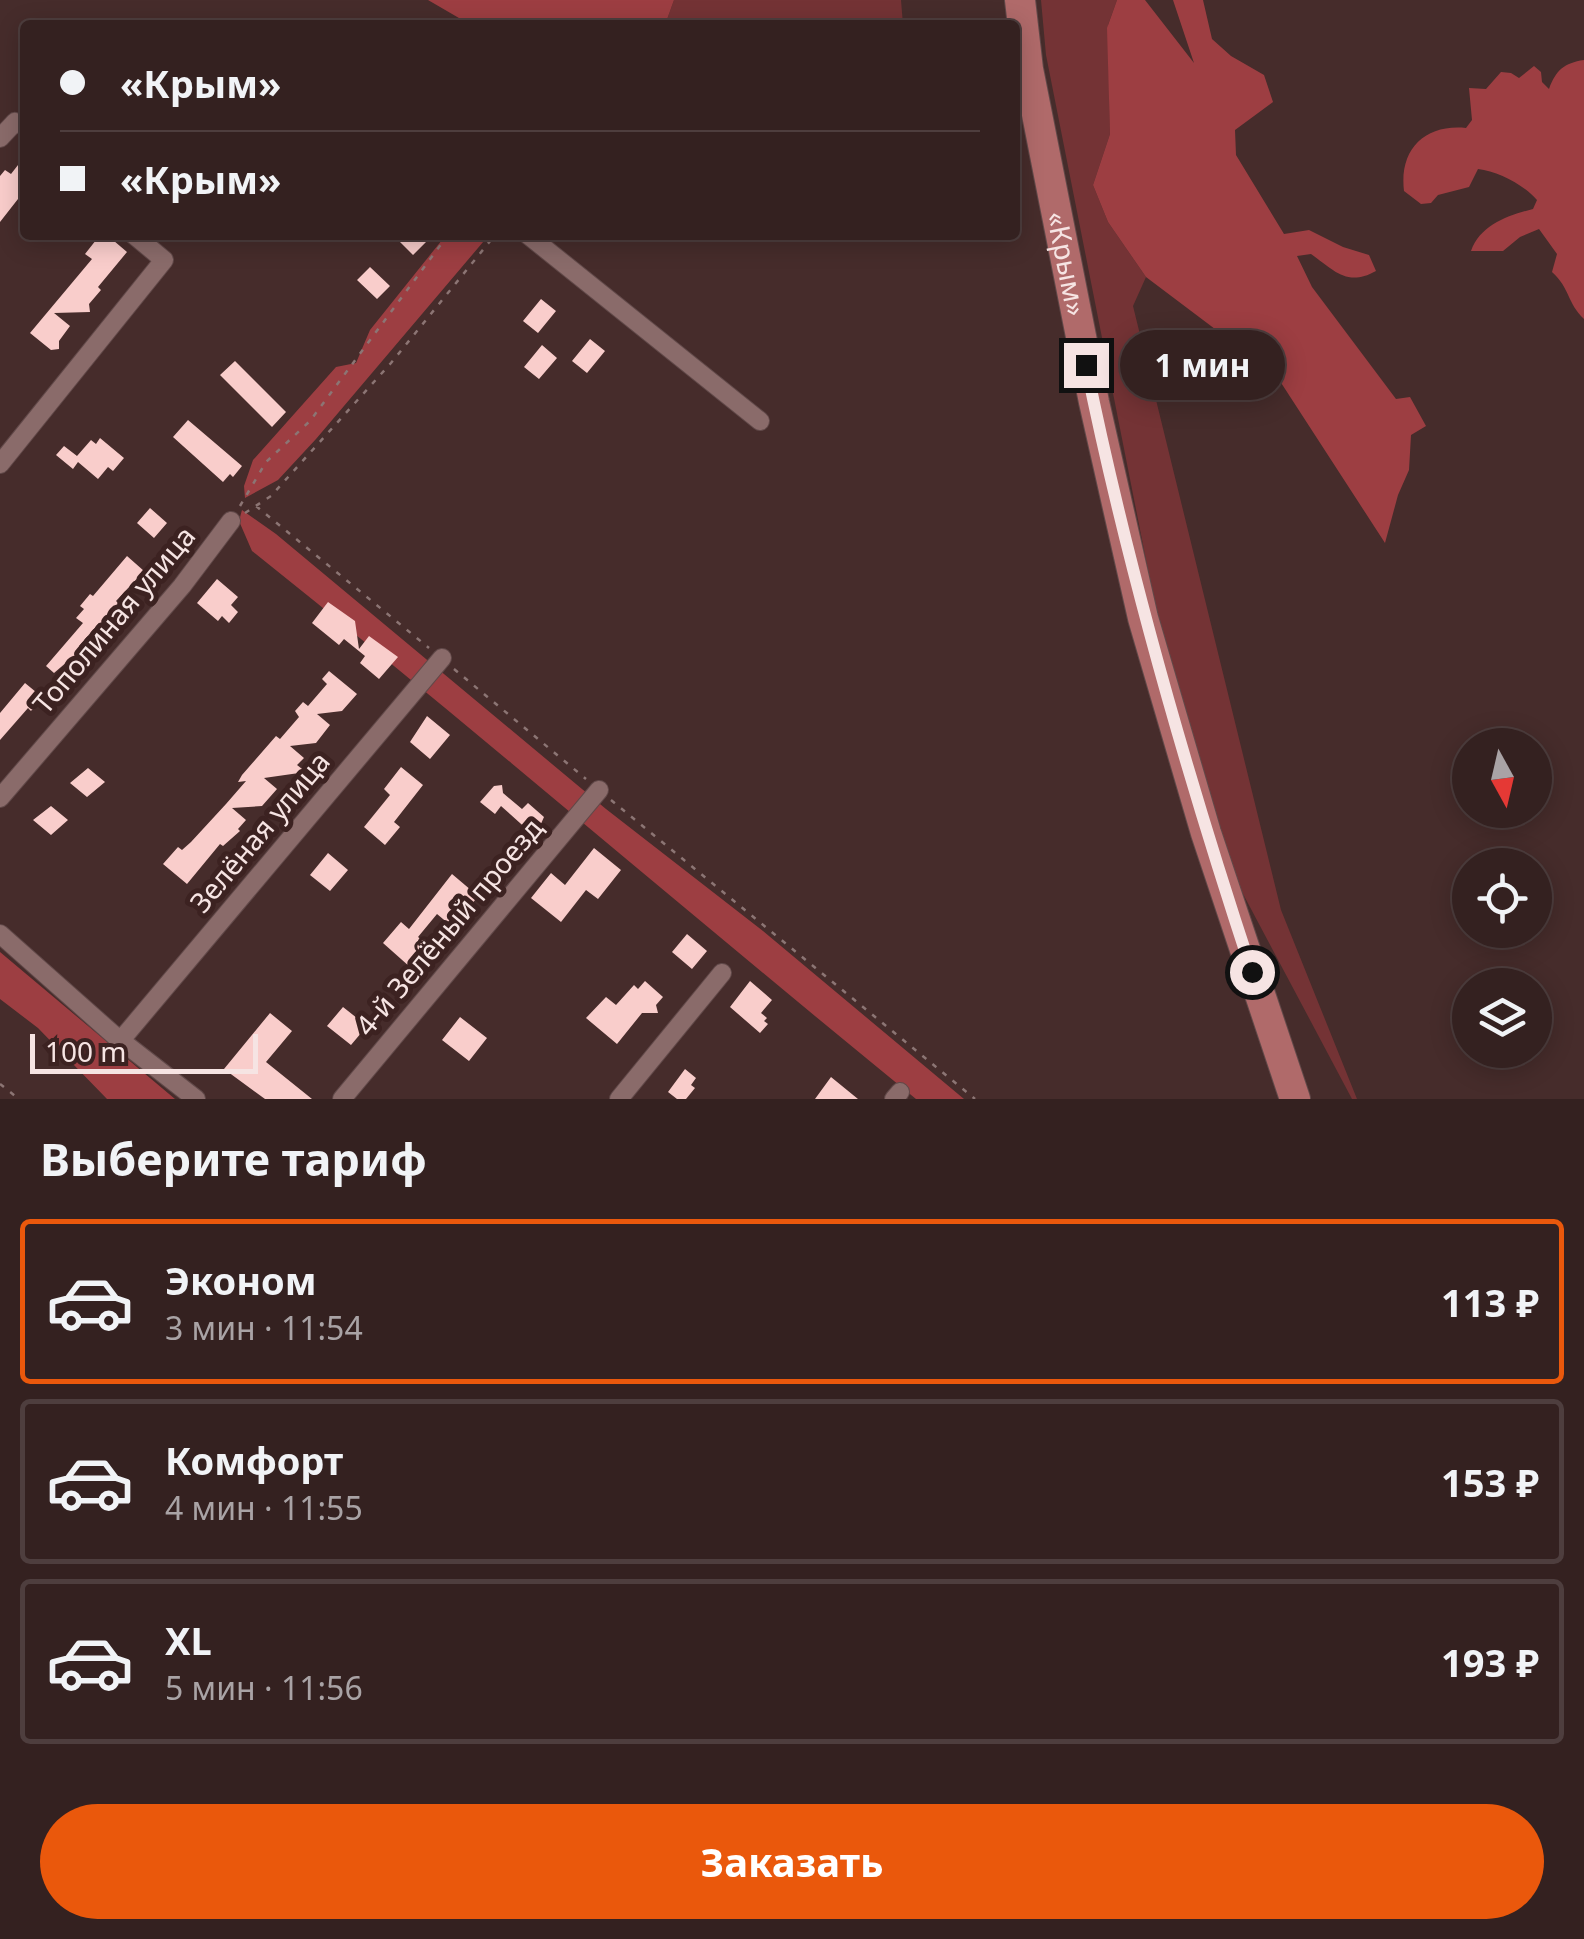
<!DOCTYPE html>
<html lang="ru">
<meta charset="utf-8">
<style>
:root{--surface:#342120;--page:#3c2929;--text:#f1f3f6;--muted:#a9a3a5;--line:#4e3e3e;--accent:#ea580c}
body{margin:0;font-family:"Noto Sans",sans-serif;background:var(--page);color:var(--text);height:100vh;display:flex;flex-direction:column;font-size:38px;white-space:nowrap}
*{box-sizing:border-box;margin:0}
p{font-size:32px;color:var(--muted)}
.icon{flex:none;width:55px;height:55px;fill:none;stroke:currentColor;stroke-width:2;stroke-linecap:round;stroke-linejoin:round}
.map{position:relative;height:1099px;overflow:hidden}
.side{display:flex;flex-direction:column;background:var(--surface);flex:1}
.side>*{flex:none}
.top-card{position:absolute;left:20px;top:20px;width:1000px;height:220px;border-radius:10px;box-shadow:0 5px 25px #0003,0 0 0 2px var(--line);display:grid;align-content:center;height:220px;padding:0 40px;background:var(--surface)}
.needle{width:65px;rotate:172deg}
.tools{position:absolute;left:1452px;top:728px;display:grid;gap:20px}
.tools a{display:grid;place-items:center;width:100px;height:100px;border-radius:50%;background:var(--surface);box-shadow:0 5px 25px #0003,0 0 0 2px var(--line);font-size:50px}
.scale{position:absolute;left:30px;bottom:25px;width:228px;box-sizing:border-box;padding-left:10px;border:5px solid #f6e4e3;border-top:0;font-size:28px;line-height:35px;white-space:nowrap;color:#f6e4e3;-webkit-text-stroke:8px #3c2221;paint-order:stroke}
.end{position:absolute;width:45px;height:45px;margin:-22px;border:12px solid #f6e4e3;background:#111;box-shadow:0 0 0 5px #111}
.from{border-radius:50%}
.bubble{position:absolute;height:70px;border-radius:35px;background:var(--surface);box-shadow:0 5px 25px #0003,0 0 0 2px var(--line);font-size:32px;font-weight:700;line-height:70px;text-align:center}
.top-card b{display:flex;align-items:center;gap:35px;height:95px;font-size:38px}
.top-card b+b{border-top:2px solid var(--line)}
.top-card i{width:25px;height:25px;background:var(--text)}
ul{padding:0;list-style:none}
li{display:flex;align-items:center;gap:30px;height:165px;margin:0 20px 15px;padding:0 20px;border:5px solid var(--line);border-radius:10px}
li div{flex:1}
li b{display:block;font-size:38px}
li em{font-style:normal;font-weight:700}
li.on{border-color:var(--accent)}
li>.icon{width:90px;height:90px;stroke-width:1.5}
h2{padding:0 40px;font-size:45px;line-height:120px}
.primary-button{display:flex;gap:20px;margin-top:auto;padding:20px 40px}
.primary-button a{flex:1;height:115px;border-radius:60px;background:var(--accent);color:#fff;font-size:40px;font-weight:700;line-height:115px;text-align:center}
.map>svg:first-child{display:block}
.green{fill:#743335}
.forest{fill:#9d3e42}
.building{fill:#f9cdcb}
.lines{fill:none;stroke-linecap:round;stroke-linejoin:round}
.minor-casing{stroke:#614949;stroke-width:20}
.trunk-casing{stroke:#614949;stroke-width:32}
.path{stroke:#8c7574;stroke-width:2.5;stroke-dasharray:5 8;stroke-linecap:butt}
.minor{stroke:#8a6b6a;stroke-width:18}
.trunk{stroke:#b06a6a;stroke-width:30}
.route{stroke:#f6e4e3;stroke-width:12}
.labels{text-anchor:middle;stroke-width:10;stroke-linejoin:round;paint-order:stroke}
.street-label{font-size:28px;fill:#f6e4e3;stroke:#3c2221}
</style>
<div class="map">
<svg width="1584" height="1099" viewBox="0 0 1584 1099">
<rect width="100%" height="100%" fill="#462c2b"/>
<path class="green" d="M674,0h227l2,25h-238z
M1041,0h76l-9,25 2,109 -17,51 15,37 38,55 -13,29 148,604 76,189h-5l-136,-256 -63,-248 -107,-540z"/>
<path class="forest" d="M428,0h246l-9,25h-194z
M1117,0h28l49,63 -21,-63h30l9,39 19,17 33,19 9,27 -38,28 1,25 48,79 25,-4 34,17 26,8 7,16c-29,16 -41,0 -65,-17l-14,2 15,31 84,112 14,-2 16,29 -15,9 -2,35 -11,25 -13,48 -109,-168 -130,-98 -38,-55 -15,-37 17,-51 -3,-106z
M1584,60v259c-17,-16 -14,-31 -32,-47l5,-18 -18,-25 -19,8 -17,14h-32c9,-26 38,-36 62,-42l4,-9c-13,-15 -39,-29 -59,-31l-9,18 -31,8 -7,8 -10,1 -17,-13c-5,-42 21,-67 62,-63l6,-8 -3,-32 17,1 15,-17 10,1 8,5 15,-12 7,6 1,10 7,7c7,-19 15,-26 35,-29z
M446,235h43l-173,204 -38,41 -33,18 -1,-12 9,-26 83,-93 20,-4 14,-33z
M242,510l34,24 330,275 157,122 201,168h-48c-222,-181 -440,-369 -664,-548l-13,-30z
M0,952l175,147h-68l-69,-71 -38,-29z"/>
<path class="building" d="M25,156v49l-7,-6 -18,23v-46l5,-6 6,4z
M100,235h7l20,17 -29,35 3,3 -12,14 1,8 -36,1 16,13 -11,15v8l-8,1 -21,-17 62,-74 -7,-5z
M393,235h26l7,7 -13,13z
M370,267l20,19 -13,13 -20,-19z
M541,299l15,12 -18,22 -15,-12z
M590,339l15,12 -18,22 -15,-12z
M542,345l15,13 -18,21 -15,-12z
M235,361l51,51 -14,15 -52,-52z
M188,420l54,46 -9,11 -3,-3 -7,8 -50,-45z
M100,438l24,20 -11,13 -5,-4 -10,12 -20,-17 -5,7 -17,-14 8,-9 13,10 14,-16 5,4z
M150,508l17,15 -13,15 -17,-15z
M127,556l17,15 -28,30 3,3 -17,21 -3,-2 -20,23 5,5 -12,14 -4,-4 -14,12 -8,-7 37,-43 -7,-5 8,-9 -4,-3 10,-12 3,2z
M217,579l21,18 -7,8 7,7 -9,11 -7,-7 -4,5 -21,-18z
M328,602l27,19 4,28 10,-13 29,21 -19,22 -19,-16 5,-7 -21,-17 -5,6 -27,-22z
M329,671l28,23 -15,17 -25,3 13,11 -14,18 -26,3 14,12 -7,7 9,7 -42,6 13,11 -15,17 -30,2 14,12 -8,9 2,2 -17,15 -3,-2 -33,40 -24,-20 15,-17 4,3 9,-8 35,-38 20,-23 -8,1 4,-7 34,-39 4,3 19,-22 -4,-6 8,-9 5,4 19,-22 -5,-5z
M25,683l17,14 -11,14 -3,-3 -28,32v-27z
M427,716l23,19 -20,24 -20,-17z
M401,767l22,18 -29,37 6,5 -15,18 -21,-18 26,-32 -6,-6z
M88,768l17,14 -18,15 -17,-14z
M502,785l1,8 19,16 6,-6 16,14 -4,9 -10,6 -29,-26 -6,8 -15,-12 14,-16z
M51,806l17,14 -17,15 -18,-15z
M594,848l27,22 -23,29 -12,-9 -25,32 -30,-24 20,-25 14,12z
M328,853l20,17 -18,21 -20,-16z
M452,874l26,22 -6,8 -4,-3 -19,23 -12,-10 -19,23 10,8 -18,22 -27,-24 18,-21 8,7z
M687,934l20,17 -15,18 -20,-17z
M645,981l18,16 -7,8 2,8h-16l-25,31 -31,-26 20,-21 10,8 18,-20 4,4z
M750,981l22,19 -11,13 6,5 -3,3 4,3 -8,9 -30,-26z
M343,1007l24,19 -16,19 -24,-19z
M270,1013l22,18 -26,31 46,37h-47l-41,-30z
M460,1017l27,21 -18,23 -27,-21z
M685,1069l11,9 -5,7 4,3 -9,11h-9l-9,-7z
M831,1077l27,22h-43z"/>
<g class="lines">
<defs>
<path id="minor" d="M0,138l15,-16 10,4
M528,235l232,186
M0,464l164,-204 -30,-25
M0,798l182,-212 49,-65
M0,934l115,102 81,63
M121,1040l321,-382
M342,1099l257,-309
M619,1099l103,-126
M894,1099l6,-7"/>
<g id="trunk">
<path id="s1" d="M1020,0l8,69 66,333 49,216 63,215 89,266"/>
</g>
</defs>
<use href="#minor" class="minor-casing"/>
<use href="#trunk" class="trunk-casing"/>
<path class="path" d="M240,506l26,-44 44,-41 138,-186
M256,506l173,142
M245,513l26,-17 120,-133 104,-128
M454,669l132,110
M611,800l364,299
M0,1084l19,15"/>
<use href="#minor" class="minor"/>
<use href="#trunk" class="trunk"/>
</g>
<g class="lines">
<path class="route" d="M1086,365c42,206 100,407 166,607"/>
</g>
<g class="labels">
<g class="street-label">
<text dy="10" stroke="none"><textPath href="#s1" startOffset="268">«Крым»</textPath></text>
<text transform="translate(114 620) rotate(-50)" y="10">Тополиная улица</text>
<text transform="translate(260 832) rotate(-50)" y="10">Зелёная улица</text>
<text transform="translate(449 927) rotate(-50)" y="10">4-й Зелёный проезд</text>
</g>
</g>
</svg>
<div class="tools">
<a><svg class="needle" viewBox="-14 -14 28 28"><path d="M0-13l5 13h-10z" fill="#e53935"/><path d="M0 13l5-13h-10z" fill="#a9a3a5"/></svg></a>
<a><svg class="icon" aria-label="locate" viewBox="0 0 24 24"><circle cx="12" cy="12" r="6"/><path d="M12 2v4M12 18v4M2 12h4M18 12h4"/></svg></a>
<a><svg class="icon" aria-label="layers" viewBox="0 0 24 24"><path d="M12 4l9 5-9 5-9-5zM3 14l9 5 9-5"/></svg></a>
</div>
<div class="scale">100 m</div>
<i class="end from" style="left:1252px;top:972px"></i>
<i class="end" style="left:1086px;top:365px"></i>
<div class="bubble" style="left:1120px;top:330px;width:165px">1 мин</div>
<div class="top-card">
<b><i class="from"></i>«Крым»</b>
<b><i></i>«Крым»</b>
</div>
</div>
<section class="side">
<h2>Выберите тариф</h2>
<ul>
<li class="on"><svg class="icon" aria-label="car" viewBox="0 0 24 24"><path d="M5 17H2v-5l4-1 3-4h7l3 4 3 1v5h-3M9 17h6M6 11h13"/><circle cx="7" cy="17" r="2"/><circle cx="17" cy="17" r="2"/></svg><div><b>Эконом</b><p>3 мин · 11:54</p></div><em>113 ₽</em></li>
<li><svg class="icon" aria-label="car" viewBox="0 0 24 24"><path d="M5 17H2v-5l4-1 3-4h7l3 4 3 1v5h-3M9 17h6M6 11h13"/><circle cx="7" cy="17" r="2"/><circle cx="17" cy="17" r="2"/></svg><div><b>Комфорт</b><p>4 мин · 11:55</p></div><em>153 ₽</em></li>
<li><svg class="icon" aria-label="car" viewBox="0 0 24 24"><path d="M5 17H2v-5l4-1 3-4h7l3 4 3 1v5h-3M9 17h6M6 11h13"/><circle cx="7" cy="17" r="2"/><circle cx="17" cy="17" r="2"/></svg><div><b>XL</b><p>5 мин · 11:56</p></div><em>193 ₽</em></li>
</ul>
<div class="primary-button"><a>Заказать</a></div>
</section>
